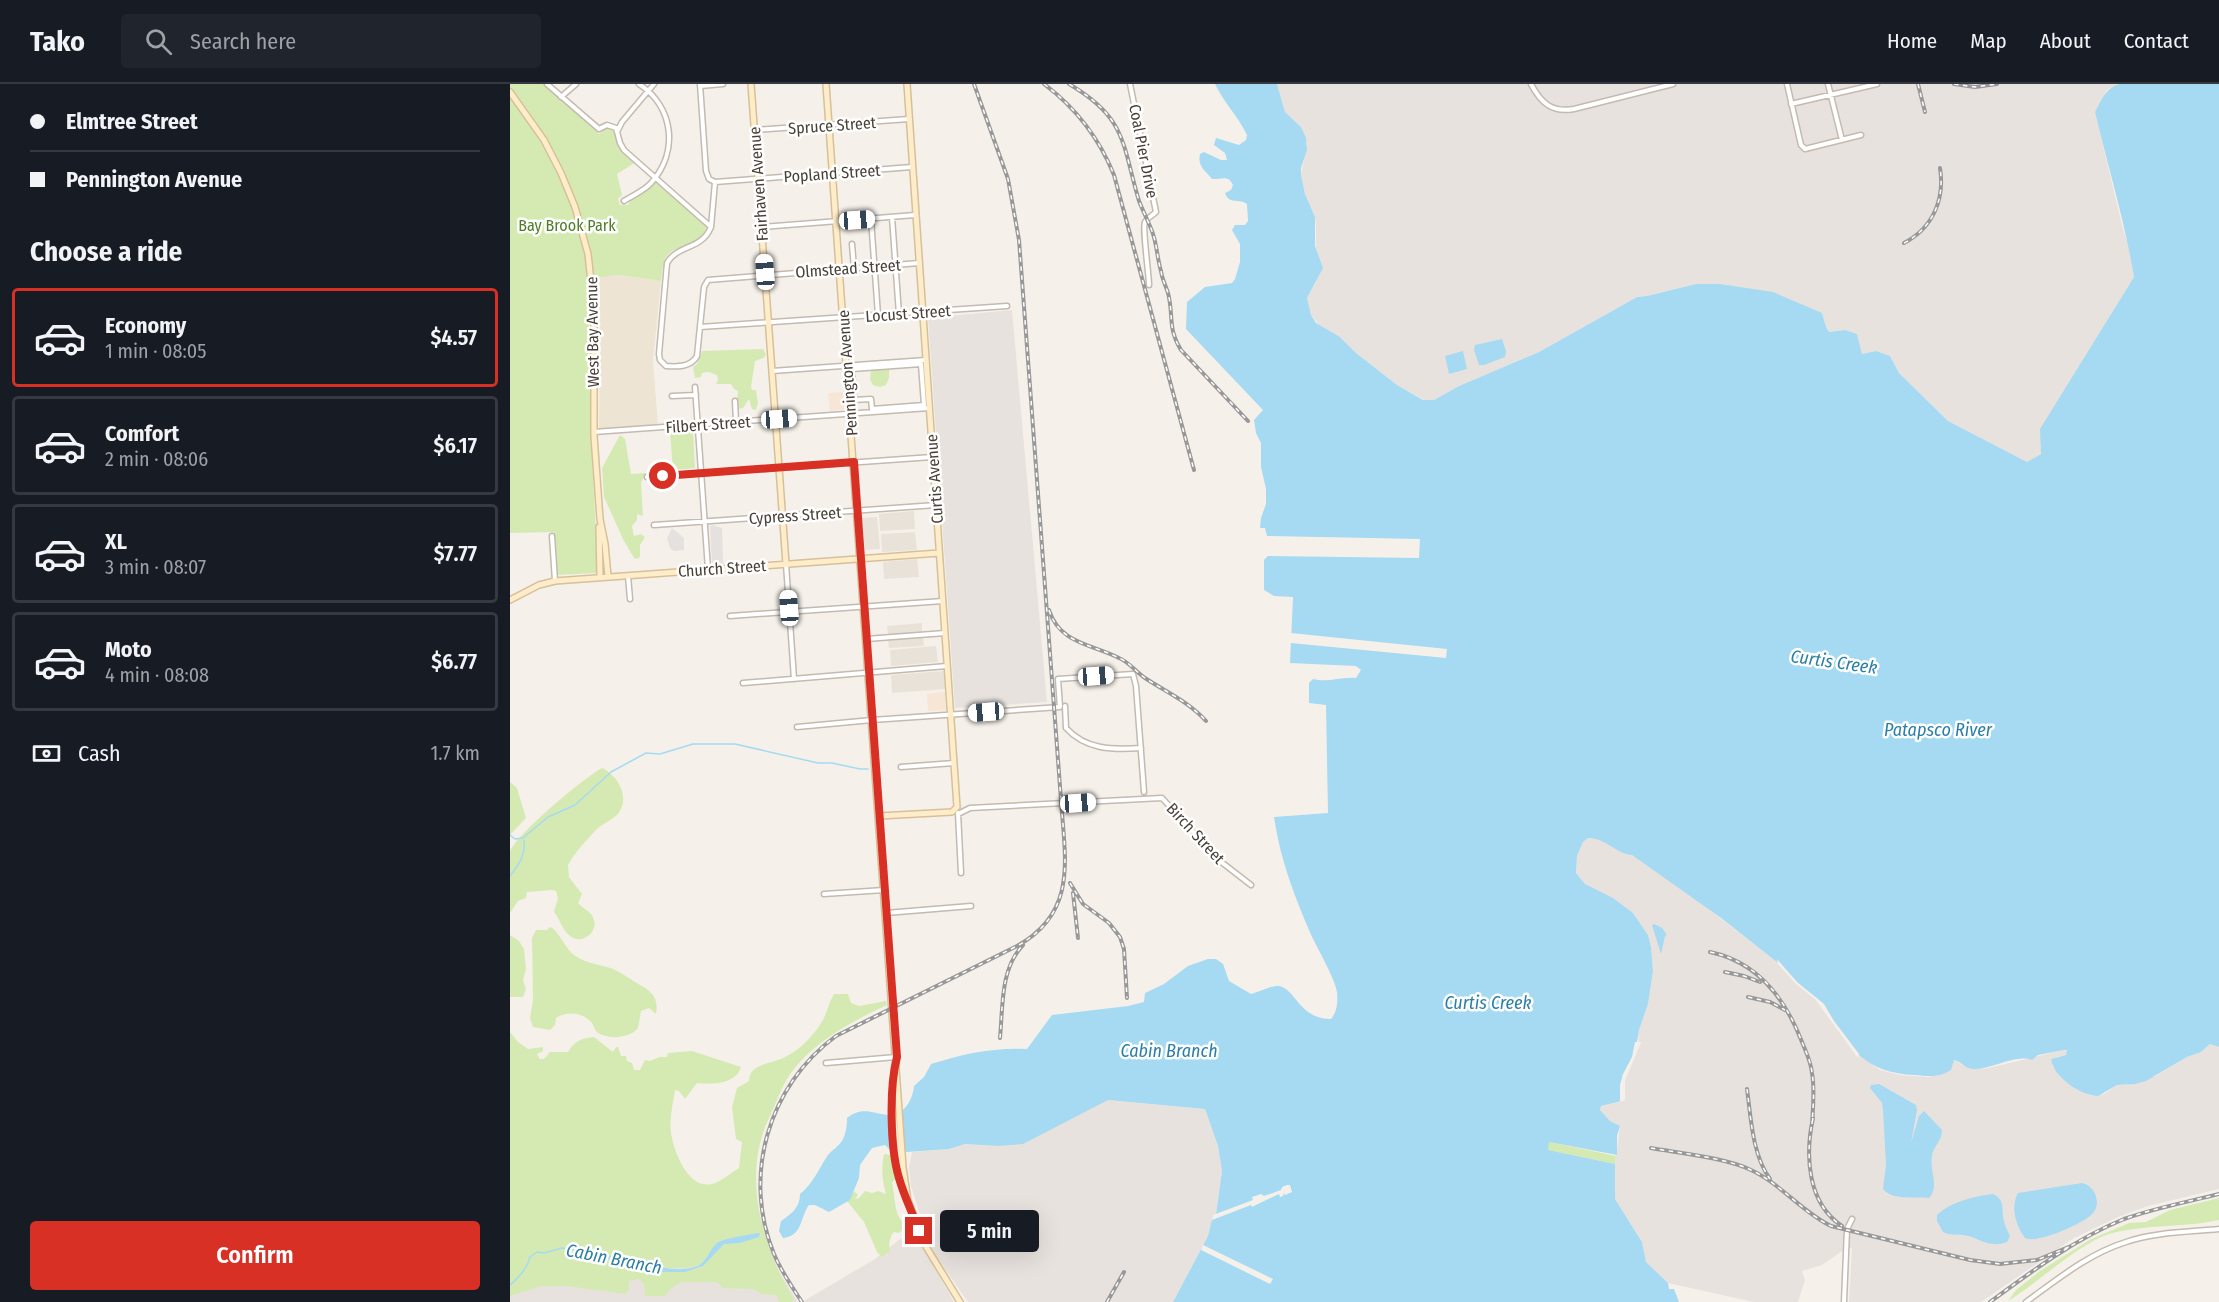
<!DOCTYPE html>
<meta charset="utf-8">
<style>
:root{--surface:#171b24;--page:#20242c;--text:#f1f3f6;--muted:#9ea1a6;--line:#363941;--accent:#d93025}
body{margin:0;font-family:"Fira Sans Condensed",sans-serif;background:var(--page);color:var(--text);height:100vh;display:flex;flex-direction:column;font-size:22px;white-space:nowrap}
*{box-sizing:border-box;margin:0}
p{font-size:20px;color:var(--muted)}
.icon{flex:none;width:33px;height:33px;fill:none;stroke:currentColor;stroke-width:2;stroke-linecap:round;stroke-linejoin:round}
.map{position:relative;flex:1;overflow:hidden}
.drawer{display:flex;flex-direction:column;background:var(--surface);width:510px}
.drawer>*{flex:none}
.hud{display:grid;align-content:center;height:132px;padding:0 30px;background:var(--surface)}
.end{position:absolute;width:27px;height:27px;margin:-14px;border:8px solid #d93025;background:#fff;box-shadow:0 0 0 3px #fff}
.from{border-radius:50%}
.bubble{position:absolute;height:42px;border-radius:6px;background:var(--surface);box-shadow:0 6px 24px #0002;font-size:20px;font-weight:600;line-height:42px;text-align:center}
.car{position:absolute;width:18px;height:36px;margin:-18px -9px;border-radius:8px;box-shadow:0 0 4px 2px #0007;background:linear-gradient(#fff 24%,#345 0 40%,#fff 0 76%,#345 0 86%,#fff 0)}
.hud b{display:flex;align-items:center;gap:21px;height:57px;font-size:22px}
.hud b+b{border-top:2px solid var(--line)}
.hud i{width:15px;height:15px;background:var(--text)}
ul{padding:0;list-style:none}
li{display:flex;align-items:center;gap:18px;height:99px;margin:0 12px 9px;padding:0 18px;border:3px solid var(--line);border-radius:6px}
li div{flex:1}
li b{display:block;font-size:22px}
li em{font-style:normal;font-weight:600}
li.current{border-color:var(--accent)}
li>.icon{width:54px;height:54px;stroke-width:1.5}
h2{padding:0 30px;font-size:27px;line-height:72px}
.pay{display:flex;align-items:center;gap:15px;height:66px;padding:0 30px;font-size:22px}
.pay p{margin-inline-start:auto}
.action{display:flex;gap:12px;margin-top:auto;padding:12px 30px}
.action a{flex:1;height:69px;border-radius:6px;background:var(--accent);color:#fff;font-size:24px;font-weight:600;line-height:69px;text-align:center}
header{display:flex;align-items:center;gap:36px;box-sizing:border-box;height:84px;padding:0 30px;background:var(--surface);border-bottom:2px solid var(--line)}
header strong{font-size:28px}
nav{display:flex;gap:33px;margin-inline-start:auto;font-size:21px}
.search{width:420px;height:54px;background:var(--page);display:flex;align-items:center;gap:15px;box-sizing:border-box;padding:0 21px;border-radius:6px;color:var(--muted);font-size:22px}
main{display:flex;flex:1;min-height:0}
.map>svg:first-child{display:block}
.residential{fill:#e9e2d8}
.commercial{fill:#f7e5d5}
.industrial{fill:#e8e2de}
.education{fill:#eee4d3}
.green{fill:#d5eab2;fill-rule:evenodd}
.parking{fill:#e4e1de}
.water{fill:#a5daf2}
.pier{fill:#f5f1ea}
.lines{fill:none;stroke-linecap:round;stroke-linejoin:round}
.stream{stroke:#a5daf2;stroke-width:1.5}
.street-casing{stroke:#c4baaf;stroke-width:7}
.secondary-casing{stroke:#d6c099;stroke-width:8}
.street{stroke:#fff;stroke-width:4}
.secondary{stroke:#ffedca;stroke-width:5}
.rail-casing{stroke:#989898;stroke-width:4}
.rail{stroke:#fff;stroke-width:1.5;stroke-dasharray:4.5;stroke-linecap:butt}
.route{stroke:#d93025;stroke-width:8}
.labels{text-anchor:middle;stroke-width:5;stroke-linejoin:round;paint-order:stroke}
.street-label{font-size:16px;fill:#494137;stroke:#fff}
.park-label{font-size:16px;fill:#507d28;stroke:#fff}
.water-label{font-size:18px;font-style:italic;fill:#2a7ea8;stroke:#fff}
</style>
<header>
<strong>Tako</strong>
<div class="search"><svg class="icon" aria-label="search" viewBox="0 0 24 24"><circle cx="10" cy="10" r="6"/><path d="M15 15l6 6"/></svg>Search here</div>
<nav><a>Home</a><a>Map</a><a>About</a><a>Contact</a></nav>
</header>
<main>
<section class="drawer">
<div class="hud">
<b><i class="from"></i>Elmtree Street</b>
<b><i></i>Pennington Avenue</b>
</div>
<h2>Choose a ride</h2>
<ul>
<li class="current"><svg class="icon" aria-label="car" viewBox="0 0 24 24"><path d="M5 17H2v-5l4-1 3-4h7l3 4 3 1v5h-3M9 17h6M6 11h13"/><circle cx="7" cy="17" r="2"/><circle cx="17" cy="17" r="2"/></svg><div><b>Economy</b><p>1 min · 08:05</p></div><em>$4.57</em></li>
<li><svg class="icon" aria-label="car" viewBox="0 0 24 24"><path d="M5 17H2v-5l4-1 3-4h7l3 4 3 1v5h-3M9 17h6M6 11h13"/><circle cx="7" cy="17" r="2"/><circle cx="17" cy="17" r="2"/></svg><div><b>Comfort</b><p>2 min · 08:06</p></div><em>$6.17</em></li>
<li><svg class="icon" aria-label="car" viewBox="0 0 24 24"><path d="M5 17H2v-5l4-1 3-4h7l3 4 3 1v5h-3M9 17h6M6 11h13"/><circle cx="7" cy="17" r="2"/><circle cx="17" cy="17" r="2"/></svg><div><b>XL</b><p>3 min · 08:07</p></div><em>$7.77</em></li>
<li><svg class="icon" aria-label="car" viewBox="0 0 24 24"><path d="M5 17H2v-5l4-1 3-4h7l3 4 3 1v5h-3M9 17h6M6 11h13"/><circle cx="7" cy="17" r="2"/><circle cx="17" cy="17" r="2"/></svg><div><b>Moto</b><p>4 min · 08:08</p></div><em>$6.77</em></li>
</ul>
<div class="pay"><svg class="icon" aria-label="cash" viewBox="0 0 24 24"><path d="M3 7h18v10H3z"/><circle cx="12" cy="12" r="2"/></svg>Cash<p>1.7 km</p></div>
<div class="action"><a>Confirm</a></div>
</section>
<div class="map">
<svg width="1709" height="1218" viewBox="0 0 1709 1218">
<rect width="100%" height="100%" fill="#f5f1ea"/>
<path class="residential" d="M404,427l1,18 -35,2 -1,-17z
M367,433l3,32 -15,1 -3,-32z
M405,448l2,18 -35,2 -1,-18z
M407,475l2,18 -35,2 -1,-17z
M412,539v9l-34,3 -1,-9z
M413,552l1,10 -35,2 -1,-9z
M426,562l2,16 -47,4 -1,-16z
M434,587l1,18 -53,4 -1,-18z"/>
<path class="commercial" d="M333,308l2,17 -15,2 -2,-18z
M435,608l1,18 -18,1 -1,-17z"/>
<path class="industrial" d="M767,0h842l-12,6 -12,22 27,113 9,29 3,23 -93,152v25l-14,8 -79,-41 -49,-48 -9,-17 -14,-5 -14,3 -5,-20 -12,-4 -16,2 -3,-5 -4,-14 -102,-29h-24l-49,12 -10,1 -98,55 -80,34 -25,14h-10l-27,-15 -41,-32 -16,-16 -20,-11 -9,-11 -4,-17 9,-16v-56l-1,-9 -10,-23 -4,-19 6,-31 -6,-17 -16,-15z
M502,226l35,392 -92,6 -27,-390z
M1078,754l12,2 9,3 14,10 9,2 53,36 93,72 39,35 56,67 7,5 20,5 29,2 25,-17 8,5 22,4 80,-19h3l-1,5 -10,2 -4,8 9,13 9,7 22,11 12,-2 13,-9h8l31,-9 31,-19 14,-5 9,-8 9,3v142l-71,17 -30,11 -44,21 -93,64h-132l3,-54 -10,3 -20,14 -20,6 3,9 -7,22h-44l-86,-19 -22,-21 -4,-20 -27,-43v-35l5,-38 -10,-5 -10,-11 1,-4 19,-4 1,-13 17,-45 1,-14 9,-26 5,-33 -2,-24 -3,-12 -15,-22 -48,-29 -9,-11 1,-17 6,-14z
M597,1016l98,9 13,37 4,25 -6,43 -3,1 -5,21 -35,66h-205l-35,-50 -7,-18 -15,-48 -2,-19 3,-15 37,-3 15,-5 34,2z
M252,1138l15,46 21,34h-288v-20l77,-25 171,-28z
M404,1144l7,16 33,58h-152l73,-43z"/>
<path class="education" d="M110,191l41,6 -8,80 5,64 -59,4 1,-113 -3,-40z"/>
<path class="green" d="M0,0h35l54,50 8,-6 7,3 5,15 17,16 -19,12 5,21 -4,4 2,6h8l3,-6 25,-17 51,44c-6,22 -37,16 -43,36 -2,6 -2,13 -3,19l-41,-6 -32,3 3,43 -1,98 8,153 -2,1 -39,2 -3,-43 -44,1z
M253,265l3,6 -3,3 -8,3 -4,26 1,3h4l2,13 -2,7 -4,-1 -3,-10 -6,9 -5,1 -2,-3 2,-15 -4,-2 -3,-5h-15l2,-4 -1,-5 -9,-3 -6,1 -1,4 -6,1 -2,-11 4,-3 5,-13z
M379,285v9l-3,7 -6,2 -7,-2 -3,-6 1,-9z
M183,346l2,38 -22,2 -3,-38z
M110,351l5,4 6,35 15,-1 -5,9 2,34 -6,-2v6l-5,6 2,10 7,-2 4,3 -5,8v12l-3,2 -3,-1 -11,-19 -19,-42 -2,-29z
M92,684c17,8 29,31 15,47 -6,6 -16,9 -22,16 -10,11 -20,21 -27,34l1,12 13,17 -4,9c5,6 14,8 16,17 4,13 -13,25 -24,16 -8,-6 -10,-17 -16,-24l4,-14 -2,-7 -4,-1 -25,2 -1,6 -8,3 -8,12c0,-14 0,-50 0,-61 5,-17 75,-75 92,-84z
M0,698l7,6 9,30 -16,17z
M40,843c9,3 15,23 27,30 10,6 19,7 30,10 9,2 17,8 25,13 14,9 28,13 24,34l-7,-6 -8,3 -3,17c-7,10 -29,12 -40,5 -4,-3 -4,-8 -7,-11 -9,-10 -25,-11 -35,-4l-1,7 -5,5 -17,-3 -3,-9 3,-18 -1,-62 4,-8h11z
M0,851l9,6 5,8 2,20 -3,11 3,9 -3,8h-13z
M324,910h14l3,9 8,3 27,-5 1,4c-32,15 -63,31 -87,57 -16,17 -20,32 -29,52 -31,60 -9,131 23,186l-2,2h-13l-3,-7 -14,-1 -10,-5 -29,-1 -6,-6h-36c-4,2 -14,10 -16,14h-20l-1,-12 -5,-5 -10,2v8l-3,5 -59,-8h-25l-32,10v-264l8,10 10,7 15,-2v4l-6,3 3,5h4l6,-7h18c6,-11 14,-14 26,-15l19,15 3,-5h2l3,9h5l1,5 5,2 2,7h6l5,-10 5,1 9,-4h8l1,-4 24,-2 49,16c-5,17 -29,18 -44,16l-12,16 -6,-8 -4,-1c-2,14 -6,29 -4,43 3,19 18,60 44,50 8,-3 17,-11 24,-15l3,-26 -6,-3 -4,-32 5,-19 12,-7c0,-18 24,-17 36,-24 15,-7 30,-23 38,-37 4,-8 6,-18 11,-26zM249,1153l-19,6 -16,1 -24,24 -41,4 -13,-5 -14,-1 -11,-7h-17l19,-1 9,6 15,1 13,4 34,-2 8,-4 15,-20 12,-5z
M1039,1058l67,14 -1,8 -68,-14z
M374,1070l8,1 4,23 -4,5c4,16 1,31 14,43l-7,7 -5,-1 -2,2 -3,9 1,8 -8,6 -5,-5 -13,-30 -17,-21 7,-10 4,4 -3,4 4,-1 6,-7 7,2 6,-2 8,3c-4,-14 -5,-25 -2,-40z
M1709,1114v22c-36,8 -74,4 -110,14 -31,10 -71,49 -101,67l8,-11 24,-19 51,-32 38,-16 17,-1 24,-12z"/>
<path class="parking" d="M202,441l10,3 1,36 -11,-1 -2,-36z
M162,444l12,10v12l-10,1 -4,-3 -3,-10z"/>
<path class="water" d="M705,0h62l8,28 16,15 5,11 1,12 -6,18v7l4,19 10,23v29l8,22 -16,30 4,17 5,8 24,14 16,16 41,32 26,15h11l25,-14 80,-34 98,-55 10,-1 49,-12h24l53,8 49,21 4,14 3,5 16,-2 12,4 5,20 14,-3 14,5 9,17 49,48 79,41 14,-8 -1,-25 94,-152c-9,-55 -26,-110 -39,-165 7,-13 10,-23 24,-28h100v963l-9,-3 -9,8 -14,5 -41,24 -11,3 -18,1 -19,11c-18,-1 -44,-18 -47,-37l15,-4 1,-5h-3l-26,5 -6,5c-18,-6 -38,9 -57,9 -10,0 -13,-7 -21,-9l-3,10c-13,8 -22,6 -36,5 -57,-2 -69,-35 -98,-77l-10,-6 -29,-29 -57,-45 -89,-63c-16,-1 -24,-16 -44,-17l-5,4 -6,14 -1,17 9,11 28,14 20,15 15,22 3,12 2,24 -5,33 -9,26 -4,23 -12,26 -1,22 -21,5 -1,4 10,11 10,5 -3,10v19l-68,-13 -1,8 67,14v35l27,43 4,20 22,21 1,6h5l5,13h-506l35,-66 5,-21 3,-1 6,-43 -4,-25 -13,-37 -97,-9 -85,44 -25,2 -33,-2 -16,5 -56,4 -8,-8 -13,3 -12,17 -1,13 -9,22 -21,12 -14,-7h-6c-9,12 -6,31 -26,33l-4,-7 2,-10c10,-7 19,-13 19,-27 13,-10 19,-26 28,-39 4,-5 10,-8 14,-14 4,-7 5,-15 5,-23 15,-12 25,-5 41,-3 17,1 25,-17 26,-29l10,-9 7,-13c31,-10 64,-17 96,-15l25,-34 76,-9 16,-4 1,-9 19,-9 24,-18 20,-7h8l7,5 6,17 22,13c8,-2 21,-9 28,-8 17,3 20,33 52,33 6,-7 7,-17 6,-27 -2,-13 -18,-41 -25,-55 -17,-39 -32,-78 -38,-120l54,-4 -2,-108 -17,-2v-20l4,-4c16,4 28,-3 43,-1l5,-8 -5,-4 -66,-3 3,-66 -19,-1 -10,-6v-30l4,-4 151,2 1,-19 -153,-3 -2,-8h-5l1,-10 5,-14v-15l-5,-22v-24l-5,-10 -2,-13 9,-10 -77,-81 1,-27 18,-15 27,-4 3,-4 5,-17v-18l-8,-14 3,-5h10l3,-4 -1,-17c-8,-6 -18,1 -22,-11l6,-3 2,-5c-5,-11 -12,-5 -21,-6 -6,-8 -15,-12 -12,-25l4,-2 17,8h6l-2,-7 -11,-8 2,-7 23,7 7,-5 1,-5c-9,-19 -23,-32 -32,-51z
M992,255l4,12 -1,6 -21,8h-5l-5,-15 1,-5z
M953,267l4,18 -18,5 -4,-18z
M1144,840l8,4 5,7 -2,1 -4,18 -9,-29z
M1369,1000l37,21 1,5 -6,33 8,-27 5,-5 18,19c0,12 -9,16 -10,26 -3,14 8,31 -3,42 -14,-2 -36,3 -46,-9l3,-24 -3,-55 -1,-7 -12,-15 1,-3z
M1572,1099c14,3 21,23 8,33 -11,9 -53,28 -65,22 -9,-12 -15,-31 -7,-45z
M1483,1110c13,6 8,16 11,27 1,5 4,11 6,15l-3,6c-19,7 -28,-5 -44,-7 -8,-1 -13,1 -20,-3l-6,-11v-6c13,-13 38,-19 56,-21z
M248,1149h2l-1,4 -19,6 -16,1 -21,22 -18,6h-26l-13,-5 -14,-1 -11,-7h-17l-1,-2c12,-3 17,1 27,5 4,3 9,2 14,3 17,2 33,7 51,2 11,-3 14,-17 22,-24 8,-5 30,-8 41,-10z"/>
<path class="pier" d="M781,549l156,16 -1,9 -155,-15z
M1267,875l20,23 27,22 10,17 25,33 -1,4 -43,-59 -19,-15 -18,-20z
M1125,958h6l-1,3 -15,35v20l-5,2v-17l3,-11 9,-17z
M777,1101h3l2,7 -7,3 -1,-2 -1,3 -3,1 -1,-3 -23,11 -4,2 -1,-2 -39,15 1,-5 40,-15 -1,-3 9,-3 3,2 17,-6 1,-3z
M693,1161l70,34 -3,5 -69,-34z"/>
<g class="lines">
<path class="stream" d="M0,751l5,4 8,-1 25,-21 27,-12 36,-33 35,-19 14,1 33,-10h42l83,19h14l28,6h8
M0,792c9,-12 16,-21 14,-36
M0,1201c9,-8 17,-16 20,-28l7,-5 7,1 18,-5 20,3 16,8 6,-1"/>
<defs>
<path id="street" d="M37,0l52,45 8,-4 9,3 4,15 4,7 86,76
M190,0l6,87 3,8 6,3
M620,0l26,128c-3,3 -9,6 -11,10 -3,5 4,52 4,63
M1021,0c10,19 21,29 43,25l99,-25
M1277,0l14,61 4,4 56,-14
M1318,0l14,56
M190,2l23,-2
M51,13l15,-13
M1281,20l86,-20
M108,46l4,-8 32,-38
M245,46l154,-11
M205,98l-4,45c-9,23 -33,17 -44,36l-8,91 1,6 6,6c12,1 25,1 31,-10l7,-69 4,-7 211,-17
M205,98l197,-15
M114,117c9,-6 20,-10 27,-18 28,-31 23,-76 -12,-99
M382,133l7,97
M361,135l7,96
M251,143l154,-12
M342,160l2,24
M190,243l307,-21
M411,280l3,41 -52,4 -1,-10 -17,1 -2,-31z
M262,287l154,-11
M185,303l13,182
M162,312l24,-1
M225,317l1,21
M84,348l335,-24
M137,393l285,-20
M144,441l282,-20
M42,452l3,45
M276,480l8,115
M118,492l2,23
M220,532l213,-15
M356,555l79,-6
M233,599l204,-17
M555,622l1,22c20,22 47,22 75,20
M287,643l75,-7 188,-13 -2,-28 75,-5 3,12 8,106
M391,683l53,-4
M448,729l3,60
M448,730l12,-6 192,-10 58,63 31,24
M314,810l60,-4
M376,829l85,-7
M316,979l70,-6
M1334,1218l3,-73 5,-10
M1516,1218c32,-23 62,-48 100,-60 29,-10 63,-10 93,-13"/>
<path id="secondary" d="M241,0l35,480
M316,0l77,1083 5,34
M0,8l34,48 17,33 14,34 13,47 6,55v127l6,83 5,25 3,32
M89,443l1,50
M0,516l29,-15 16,-4 384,-28
M369,732l73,-4 5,-5 -50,-723
M386,978l-4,34 7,81 26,68 35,57"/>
</defs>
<use href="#street" class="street-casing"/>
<use href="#secondary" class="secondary-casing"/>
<use href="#street" class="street"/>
<use href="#secondary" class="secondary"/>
<defs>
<path id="rail" d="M534,0c32,24 55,54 70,91l80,295
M559,0c58,34 53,60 70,117 4,10 9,20 13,30 5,13 5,27 9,40 1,8 5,15 7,22 6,23 -1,34 13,57l67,71
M1408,0l7,28
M1444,0l21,3 22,-3
M1394,159c29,-15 41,-44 36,-75
M539,526c11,34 43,34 70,48 10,4 17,14 26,20 21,14 44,24 61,43
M560,799l13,21 26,19 11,14 4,12 3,49
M563,809l5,45
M1200,868c48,10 75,46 92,90 4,10 9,20 10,31 3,17 1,34 0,51
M1215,888l19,4 16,6
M1238,913l22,5 15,8
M490,954c3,-31 0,-69 23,-93
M1237,1005c4,29 5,65 23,90
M1303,1034c-8,37 -6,85 29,108
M1141,1064c28,5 76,10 100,22 30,14 51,42 80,56l139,34 30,4 37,-4 34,-14
M292,1218c-10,-15 -21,-31 -28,-48 -32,-78 -6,-168 62,-218l181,-90c61,-34 48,-87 44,-146l-42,-560 -11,-61 -34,-95
M597,1218l17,-30
M1480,1218c42,-31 85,-63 134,-83 31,-11 63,-17 95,-25"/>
</defs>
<use href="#rail" class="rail-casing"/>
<use href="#rail" class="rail"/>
</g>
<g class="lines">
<path class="route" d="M153,392l191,-14 43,595c-8,31 -7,91 2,121 5,18 14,36 20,53"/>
</g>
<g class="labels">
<g class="street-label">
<text transform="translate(322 41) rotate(-4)" y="6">Spruce Street</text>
<text transform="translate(634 67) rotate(79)" y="6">Coal Pier Drive</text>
<text transform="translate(322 89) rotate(-4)" y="6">Popland Street</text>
<text transform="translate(248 100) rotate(-94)" y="6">Fairhaven Avenue</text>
<text transform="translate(338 184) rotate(-4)" y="6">Olmstead Street</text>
<text transform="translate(398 229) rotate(-4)" y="6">Locust Street</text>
<text transform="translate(82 248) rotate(-91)" y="6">West Bay Avenue</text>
<text transform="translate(337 289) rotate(-94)" y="6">Pennington Avenue</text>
<text transform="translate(198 340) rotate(-4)" y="6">Filbert Street</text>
<text transform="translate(424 395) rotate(-94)" y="6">Curtis Avenue</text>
<text transform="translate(285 431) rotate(-4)" y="6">Cypress Street</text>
<text transform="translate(212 484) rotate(-4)" y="6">Church Street</text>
<text transform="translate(686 749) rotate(47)" y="6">Birch Street</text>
</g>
<g class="park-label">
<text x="57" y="147">Bay Brook Park</text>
</g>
<g class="water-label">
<text transform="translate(1324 578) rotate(8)" y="6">Curtis Creek</text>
<text x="1428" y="652">Patapsco River</text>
<text x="978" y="925">Curtis Creek</text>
<text x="659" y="973">Cabin Branch</text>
<text transform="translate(104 1175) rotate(11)" y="6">Cabin Branch</text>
</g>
</g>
</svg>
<i class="end from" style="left:153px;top:392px"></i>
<i class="end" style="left:409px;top:1147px"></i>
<div class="bubble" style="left:430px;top:1126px;width:99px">5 min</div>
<i class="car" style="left:347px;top:136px;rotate:86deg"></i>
<i class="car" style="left:255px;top:188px;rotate:356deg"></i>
<i class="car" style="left:269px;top:335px;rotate:86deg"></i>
<i class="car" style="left:279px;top:524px;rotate:356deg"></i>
<i class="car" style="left:586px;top:592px;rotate:86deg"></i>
<i class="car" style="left:476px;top:628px;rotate:266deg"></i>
<i class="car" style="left:568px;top:719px;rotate:86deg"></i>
</div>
</main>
